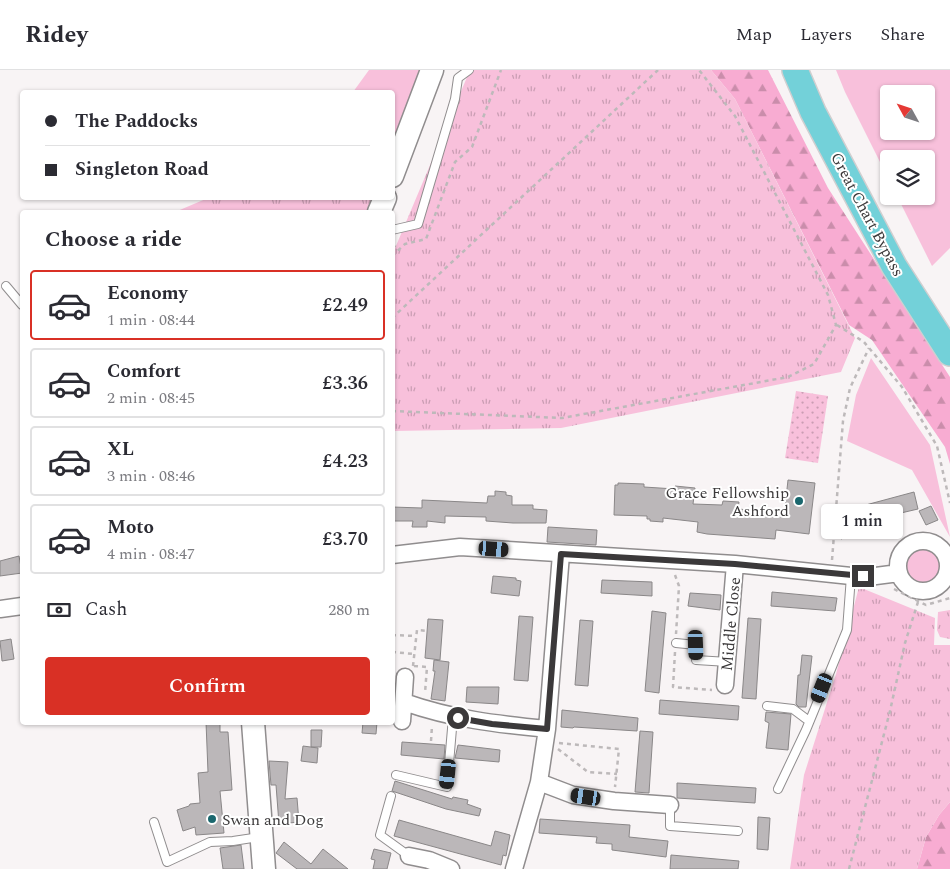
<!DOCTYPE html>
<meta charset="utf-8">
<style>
:root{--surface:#fff;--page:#f2f2f3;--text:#2b2b33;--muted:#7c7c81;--line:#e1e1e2;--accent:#d93025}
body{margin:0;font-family:Spectral,serif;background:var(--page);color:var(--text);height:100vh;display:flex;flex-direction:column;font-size:19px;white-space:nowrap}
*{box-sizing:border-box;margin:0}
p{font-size:16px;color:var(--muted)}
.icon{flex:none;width:28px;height:28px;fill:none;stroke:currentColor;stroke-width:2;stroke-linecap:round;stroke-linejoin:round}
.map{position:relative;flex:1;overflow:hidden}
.panel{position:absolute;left:20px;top:140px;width:375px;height:515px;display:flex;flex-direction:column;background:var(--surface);border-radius:5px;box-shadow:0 1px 4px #0004}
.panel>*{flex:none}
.hud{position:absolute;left:20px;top:20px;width:375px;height:110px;border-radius:5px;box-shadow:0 1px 4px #0004;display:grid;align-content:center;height:110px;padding:0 25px;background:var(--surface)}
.needle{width:32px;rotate:310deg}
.fabs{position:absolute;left:880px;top:15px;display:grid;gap:10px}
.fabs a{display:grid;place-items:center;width:55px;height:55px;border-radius:5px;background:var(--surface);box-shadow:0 1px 4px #0004;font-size:25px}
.end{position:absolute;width:22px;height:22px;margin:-11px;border:6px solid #3b393a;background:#fff;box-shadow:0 0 0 2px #fff}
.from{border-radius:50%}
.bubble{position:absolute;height:35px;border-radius:5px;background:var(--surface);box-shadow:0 1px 4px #0004;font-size:16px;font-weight:600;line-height:35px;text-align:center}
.car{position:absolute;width:15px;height:30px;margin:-15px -8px;border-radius:6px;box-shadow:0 0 4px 1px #0007;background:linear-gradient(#222 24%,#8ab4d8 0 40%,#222 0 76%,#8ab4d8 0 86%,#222 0)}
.hud b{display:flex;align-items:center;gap:18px;height:48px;font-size:19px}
.hud b+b{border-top:1px solid var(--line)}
.hud i{width:12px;height:12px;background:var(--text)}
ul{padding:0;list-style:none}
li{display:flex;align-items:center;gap:15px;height:70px;margin:0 10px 8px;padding:0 15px;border:2px solid var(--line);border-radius:5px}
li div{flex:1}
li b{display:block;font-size:19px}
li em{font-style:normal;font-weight:600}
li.active{border-color:var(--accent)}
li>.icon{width:45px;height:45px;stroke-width:1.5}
h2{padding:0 25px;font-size:22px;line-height:60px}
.pay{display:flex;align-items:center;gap:12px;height:55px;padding:0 25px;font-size:19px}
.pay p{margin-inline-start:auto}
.cta{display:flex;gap:10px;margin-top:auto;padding:10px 25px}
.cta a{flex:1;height:58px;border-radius:5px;background:var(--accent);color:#fff;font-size:20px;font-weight:600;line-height:58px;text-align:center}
header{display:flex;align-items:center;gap:30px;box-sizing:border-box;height:70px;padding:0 25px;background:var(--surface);border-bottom:1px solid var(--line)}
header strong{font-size:24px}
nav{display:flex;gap:28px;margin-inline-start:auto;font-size:18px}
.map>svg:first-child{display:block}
.grass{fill:#f8c0db;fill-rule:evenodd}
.forest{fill:url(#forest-firs)}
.park{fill:url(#park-tufts)}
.garden{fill:url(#garden-dots)}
.building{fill:#bbb7b9;stroke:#8a8788}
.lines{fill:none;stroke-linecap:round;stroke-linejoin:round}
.lane-casing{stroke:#908d8e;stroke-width:10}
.street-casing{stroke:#908d8e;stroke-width:19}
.secondary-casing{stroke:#908d8e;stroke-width:25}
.primary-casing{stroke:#d0cfd0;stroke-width:28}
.path{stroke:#bdb9ba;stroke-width:2.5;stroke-dasharray:4 4;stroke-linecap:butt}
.lane{stroke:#fff;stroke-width:8}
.street{stroke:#fff;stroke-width:16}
.secondary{stroke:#fff;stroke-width:22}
.primary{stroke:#73d1d9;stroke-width:25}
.route{stroke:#3b393a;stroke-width:6}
.poi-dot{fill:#1a676e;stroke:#fff;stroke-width:2}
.labels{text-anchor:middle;stroke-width:4;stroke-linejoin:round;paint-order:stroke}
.street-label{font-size:16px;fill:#3b393a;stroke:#fff}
.poi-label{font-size:16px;fill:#3b393a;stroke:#fff;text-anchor:end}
</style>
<header>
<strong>Ridey</strong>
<nav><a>Map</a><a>Layers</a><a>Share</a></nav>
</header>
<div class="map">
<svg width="950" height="799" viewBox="0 0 950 799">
<defs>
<pattern id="forest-firs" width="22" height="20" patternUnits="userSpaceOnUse" patternTransform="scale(1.25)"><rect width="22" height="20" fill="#f8acd2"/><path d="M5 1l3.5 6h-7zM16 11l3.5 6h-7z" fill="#ca8dab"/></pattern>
<pattern id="park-tufts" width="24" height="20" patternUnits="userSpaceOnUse" patternTransform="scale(1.25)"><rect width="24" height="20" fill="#f8c0db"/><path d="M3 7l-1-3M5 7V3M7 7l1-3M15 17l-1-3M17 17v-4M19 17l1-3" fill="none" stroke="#ca9db3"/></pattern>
<pattern id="garden-dots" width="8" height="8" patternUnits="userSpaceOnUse" patternTransform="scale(1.25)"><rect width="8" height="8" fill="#f8c0db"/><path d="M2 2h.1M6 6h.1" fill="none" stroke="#ca9db3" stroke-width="1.8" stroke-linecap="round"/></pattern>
</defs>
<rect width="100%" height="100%" fill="#f8f4f5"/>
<path class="grass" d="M369,0h54l-30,87 -1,-65h-39z
M836,0h114v178l-18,18 -35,-70h29v-37h-37v21l-44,-88zM889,24h37v37h-37z
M871,288l59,87 20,92 -38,-67 -65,-29 9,-46z
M904 495a19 19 0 1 1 38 0a19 19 0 1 1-38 0Z"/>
<path class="forest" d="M711,0h57l60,118 122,189v87l-5,-17 -73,-107 -23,-15 -114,-226z
M950,732v67h-33l9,-32 13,-22z"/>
<path class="park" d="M470,0h241l24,29 120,239 -14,34 -280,56 -168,3v-178z
M208,128h169l-6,14h-196z
M859,517l76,31 -1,27h16v157l-11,13 -13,22 -9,32h-127l14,-94 32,-101z
M950,540v29l-10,-2 -3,-7 1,-18z"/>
<path class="garden" d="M796,321l32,5 -10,67 -33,-5z"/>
<path class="building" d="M788,410l27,3 -6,51 -33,-4 -1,9 -68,-5 -10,-2 1,-10 -35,-4v4l-13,-1v-2h-3v-3l-33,-1 1,-30h3v-2l26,1v3l31,2v-3l20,2 -2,16 29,1 1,-4 16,1 -1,7 11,1v3l35,3z
M495,421l11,1v3l6,1v9h21v4l14,1 -1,13h-33l-27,-2v-4l-41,-1v7l-18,-2v6h-15l1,-6h-21v-14l30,1v-8l65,3 1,-7h7z
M914,422l4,17 -30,7v2l-8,2 1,3 -21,5 1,2 -9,2 1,3 -12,4 -5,-19 28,-7 -2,-7z
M931,436l7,14 -12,5 -7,-14z
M548,457l49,3 -1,15 -49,-3z
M19,486l3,17 -22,3v-15z
M493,506l23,2v2l5,1 -2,15 -28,-3z
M602,510l50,2v14l-51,-3z
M772,522l65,6 -2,13 -64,-5z
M690,523l31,2 -1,15 -32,-4z
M652,541l14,2 -7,80 -14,-2z
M519,546l14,1 -5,64 -14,-1z
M748,548l13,1 -5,80 -14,-1z
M428,549l15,1 -3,40 -15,-2z
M580,550l13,1 -5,65 -13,-1z
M11,569l3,20 -12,2 -2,-20z
M802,585l10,1 -6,51h-7l-3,-3 2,-29h2z
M434,590l15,2 -4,39 -14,-2 4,-28h-2z
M467,617h32l-1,17 -32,-2z
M660,630l79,6 -1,14 -79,-6z
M562,640l76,8 -1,13 -63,-4 -1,1 -12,-1z
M766,642l25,2 -3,36 -22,-2 3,-25 -4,-2z
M206,652h14v10h8l4,58 -12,1 4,42 -28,2 -1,-8 -12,4 -6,-21 12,-4 1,-2 10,-1 -2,-30 10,-1z
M363,652h14l-1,12 -14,-1z
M311,660h11l-1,17h-10z
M640,661l13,1 -4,61 -14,-1z
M402,672l43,3 -1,14 -43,-4z
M458,675l42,5 -1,12 -44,-4z
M303,676l15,2 -1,15 -16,-2z
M269,691l19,1 -3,37 12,-1 2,24 -20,2 -3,-39h-5z
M395,711l57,18 1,-2 15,3 -1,4 14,5 -2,7 -33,-7 -54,-18z
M677,713l79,5 -1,15 -78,-5z
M758,747l12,1 -2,32 -11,-1z
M540,749l90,6 -1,12 39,4 -2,16 -54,-7v-6l-16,-1 1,-6 -58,-4z
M399,750l92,26 4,-15 15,4 -4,21 -3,-1 -2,10 -107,-29z
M284,772l27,22 12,-15 25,20h-51l-21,-16z
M241,775l3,24h-21l-3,-21z
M374,779l17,4 -4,16h-14l2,-9 -4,-1z
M671,785l68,6 -1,8h-68z"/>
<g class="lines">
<defs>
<path id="lane" d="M392,160l26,-6 37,-125 3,-21 11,-8
M6,216l16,19
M676,573l20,2v15l32,2
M767,636l26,3 16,12
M396,705l51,12 6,-70
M778,719l28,-59 41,-100 4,-54
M391,726l-11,39 29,21
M670,735v21l68,5
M154,752l13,40 43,-20 23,-1 26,-4"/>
<path id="street" d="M898 496a25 25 0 1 1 50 0a25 25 0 1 1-50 0Z
M392,485l68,-8 275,17 116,12 17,1 31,-4
M0,539l22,-3
M725,615l10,-121
M404,632c48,17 92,22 143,27
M402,651l3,-44
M539,712l34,13 41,6 56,4
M409,786l20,4 22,9
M514,799l25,-87 8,-53 14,-175"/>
<path id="secondary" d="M392,106l40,-106
M379,142l6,-14
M253,652l11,147"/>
<path id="primary" d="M795,0l18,42 81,154 56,87"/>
</defs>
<use href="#lane" class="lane-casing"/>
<use href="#street" class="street-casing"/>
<use href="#secondary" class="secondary-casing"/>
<use href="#primary" class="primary-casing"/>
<path class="path" d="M392,175l7,4
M392,186l13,-12 21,-5 29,-77 17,-15 29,-77
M392,248l266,-248
M837,255l27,17 38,45 35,59 13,57
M392,341l170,7 226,-41 26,-13 22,-39 -8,-30 -93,-179 -36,-46
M832,490l11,-139 7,-33 19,-40
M675,505l4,11 -3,48
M894,519l32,16 24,-7
M392,565l24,1
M392,582l22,2
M675,582l-2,35 39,3
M413,596l4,-36 12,1
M414,596l13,1 -2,26
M431,671l1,-15
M559,673l60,6 -4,38
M558,679l30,23 29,2
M849,799l41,-158 15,-68 13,-41"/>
<use href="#lane" class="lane"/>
<use href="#street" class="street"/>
<use href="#secondary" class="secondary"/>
<use href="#primary" class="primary"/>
</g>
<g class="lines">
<path class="route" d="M458,648l34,6 55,5 14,-175 174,10 128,12"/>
</g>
<g class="poi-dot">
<circle cx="799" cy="431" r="5"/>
<circle cx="212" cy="749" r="5"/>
</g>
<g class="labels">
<g class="street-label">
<text transform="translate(868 144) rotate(62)" y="6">Great Chart Bypass</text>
<text transform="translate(730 554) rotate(-85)" y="6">Middle Close</text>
</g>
<g class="poi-label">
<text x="789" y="428">Grace Fellowship<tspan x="789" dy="18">Ashford</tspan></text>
<text x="222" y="755" text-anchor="start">Swan and Dog</text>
</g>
</g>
</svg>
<div class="fabs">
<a><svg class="needle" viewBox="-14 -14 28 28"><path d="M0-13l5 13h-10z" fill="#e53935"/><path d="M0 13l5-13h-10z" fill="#7c7c81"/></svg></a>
<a><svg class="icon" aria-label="layers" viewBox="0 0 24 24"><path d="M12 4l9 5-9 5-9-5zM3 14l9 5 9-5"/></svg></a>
</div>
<i class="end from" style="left:458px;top:648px"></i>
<i class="end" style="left:863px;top:506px"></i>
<div class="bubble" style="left:821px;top:434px;width:82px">1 min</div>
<i class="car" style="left:494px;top:479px;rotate:94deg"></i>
<i class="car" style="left:696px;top:575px;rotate:178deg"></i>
<i class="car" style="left:822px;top:618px;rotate:202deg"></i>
<i class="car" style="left:448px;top:704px;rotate:186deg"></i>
<i class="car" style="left:586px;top:727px;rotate:279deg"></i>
<div class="hud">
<b><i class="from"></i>The Paddocks</b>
<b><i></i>Singleton Road</b>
</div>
<section class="panel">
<h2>Choose a ride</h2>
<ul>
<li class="active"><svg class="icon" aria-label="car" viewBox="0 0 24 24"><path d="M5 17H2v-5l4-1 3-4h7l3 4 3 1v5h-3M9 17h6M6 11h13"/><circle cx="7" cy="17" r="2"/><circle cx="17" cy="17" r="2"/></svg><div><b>Economy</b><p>1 min · 08:44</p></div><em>£2.49</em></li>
<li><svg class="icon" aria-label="car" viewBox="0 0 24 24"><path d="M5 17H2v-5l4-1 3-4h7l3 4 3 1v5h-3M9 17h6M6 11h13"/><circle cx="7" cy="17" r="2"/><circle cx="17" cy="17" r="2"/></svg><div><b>Comfort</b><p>2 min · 08:45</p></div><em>£3.36</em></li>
<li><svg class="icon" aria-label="car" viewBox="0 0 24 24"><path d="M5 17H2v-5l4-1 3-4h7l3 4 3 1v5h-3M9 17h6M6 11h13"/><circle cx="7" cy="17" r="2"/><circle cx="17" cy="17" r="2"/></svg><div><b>XL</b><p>3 min · 08:46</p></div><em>£4.23</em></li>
<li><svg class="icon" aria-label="car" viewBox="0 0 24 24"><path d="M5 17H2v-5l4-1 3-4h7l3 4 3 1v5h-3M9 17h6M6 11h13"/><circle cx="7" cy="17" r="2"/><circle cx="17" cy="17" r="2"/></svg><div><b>Moto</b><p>4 min · 08:47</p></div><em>£3.70</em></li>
</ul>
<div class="pay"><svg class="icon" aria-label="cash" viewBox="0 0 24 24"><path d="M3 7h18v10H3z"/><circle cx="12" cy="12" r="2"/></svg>Cash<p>280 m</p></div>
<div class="cta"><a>Confirm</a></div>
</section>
</div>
